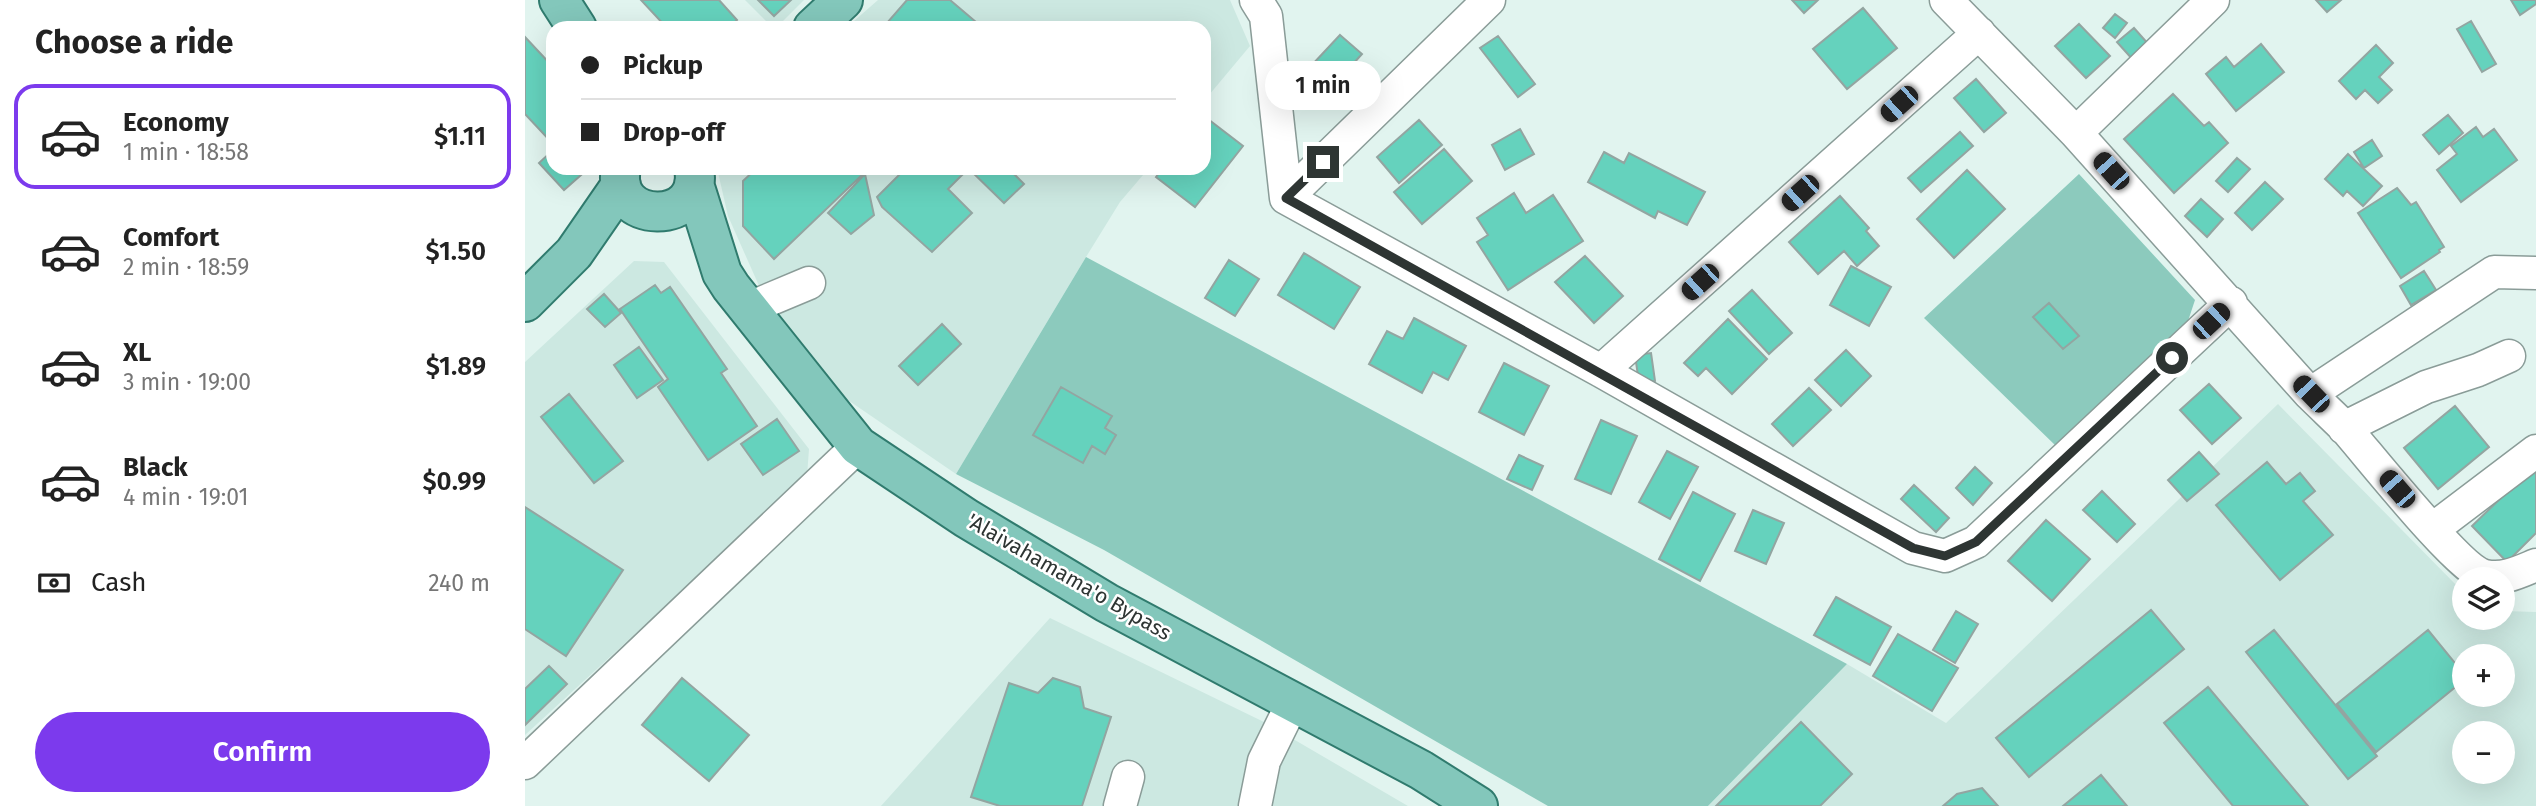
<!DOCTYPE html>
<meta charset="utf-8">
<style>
:root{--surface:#fff;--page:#f6f6f6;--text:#222;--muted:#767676;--line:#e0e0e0;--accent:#7c3aed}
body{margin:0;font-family:"Fira Sans",sans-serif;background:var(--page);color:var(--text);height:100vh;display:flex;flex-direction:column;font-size:26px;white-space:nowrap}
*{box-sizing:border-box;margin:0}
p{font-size:23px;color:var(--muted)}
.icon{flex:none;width:38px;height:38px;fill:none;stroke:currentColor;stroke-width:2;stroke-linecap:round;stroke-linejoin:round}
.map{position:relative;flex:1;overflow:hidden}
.drawer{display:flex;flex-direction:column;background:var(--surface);width:525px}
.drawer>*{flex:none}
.hud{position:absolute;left:21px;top:21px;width:665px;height:154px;border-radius:21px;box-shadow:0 7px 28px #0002;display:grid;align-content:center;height:154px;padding:0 35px;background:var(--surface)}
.tools{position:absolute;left:1927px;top:567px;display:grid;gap:14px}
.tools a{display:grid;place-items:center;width:63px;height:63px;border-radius:50%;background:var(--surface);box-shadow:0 7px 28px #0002;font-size:35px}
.end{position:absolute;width:32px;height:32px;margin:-16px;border:9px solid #2e3533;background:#fff;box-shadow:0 0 0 4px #fff}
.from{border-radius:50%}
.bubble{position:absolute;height:49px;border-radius:24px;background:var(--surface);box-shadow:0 7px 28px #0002;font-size:23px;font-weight:600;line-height:49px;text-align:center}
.car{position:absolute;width:21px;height:42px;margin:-21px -10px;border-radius:9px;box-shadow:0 0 5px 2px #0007;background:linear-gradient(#222 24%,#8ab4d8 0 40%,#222 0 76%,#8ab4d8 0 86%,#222 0)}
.hud b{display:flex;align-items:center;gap:24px;height:66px;font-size:26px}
.hud b+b{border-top:2px solid var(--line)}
.hud i{width:18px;height:18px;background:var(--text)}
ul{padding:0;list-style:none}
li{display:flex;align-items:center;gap:21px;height:105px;margin:0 14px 10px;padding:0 21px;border:4px solid transparent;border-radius:21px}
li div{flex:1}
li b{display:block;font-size:26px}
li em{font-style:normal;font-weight:600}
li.on{border-color:var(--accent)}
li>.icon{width:63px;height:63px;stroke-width:1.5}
h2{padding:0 35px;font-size:32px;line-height:84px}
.pay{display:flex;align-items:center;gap:18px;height:77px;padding:0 35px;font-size:26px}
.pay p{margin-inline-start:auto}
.primary-button{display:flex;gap:14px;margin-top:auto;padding:14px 35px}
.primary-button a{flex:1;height:80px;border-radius:42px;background:var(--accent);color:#fff;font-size:28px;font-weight:600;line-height:80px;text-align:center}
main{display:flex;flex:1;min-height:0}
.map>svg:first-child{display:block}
.built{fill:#cce8e1;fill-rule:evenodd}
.green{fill:#8ccabd}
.building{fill:#65d2bd;stroke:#93a5a1;stroke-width:2}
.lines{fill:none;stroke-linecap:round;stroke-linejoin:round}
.minor-casing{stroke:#8a9c98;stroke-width:35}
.major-casing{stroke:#307b6e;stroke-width:42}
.minor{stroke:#fff;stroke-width:32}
.major{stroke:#83c7bb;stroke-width:38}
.route{stroke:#2e3533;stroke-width:9}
.labels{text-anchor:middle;stroke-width:5;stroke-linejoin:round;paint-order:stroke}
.street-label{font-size:21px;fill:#2e3533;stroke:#fff}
</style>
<main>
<section class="drawer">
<h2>Choose a ride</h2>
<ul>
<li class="on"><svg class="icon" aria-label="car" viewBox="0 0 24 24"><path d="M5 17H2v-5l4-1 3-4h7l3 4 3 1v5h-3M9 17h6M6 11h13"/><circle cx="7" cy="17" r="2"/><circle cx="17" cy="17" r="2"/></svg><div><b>Economy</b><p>1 min · 18:58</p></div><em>$1.11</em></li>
<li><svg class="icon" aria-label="car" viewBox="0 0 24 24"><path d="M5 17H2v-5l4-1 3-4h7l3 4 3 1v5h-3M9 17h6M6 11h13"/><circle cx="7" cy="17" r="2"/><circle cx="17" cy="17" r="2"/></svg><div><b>Comfort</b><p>2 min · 18:59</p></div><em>$1.50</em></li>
<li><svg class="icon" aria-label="car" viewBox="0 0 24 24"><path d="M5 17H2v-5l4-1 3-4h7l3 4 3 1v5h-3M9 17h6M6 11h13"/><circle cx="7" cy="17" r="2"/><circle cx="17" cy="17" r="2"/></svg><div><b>XL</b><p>3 min · 19:00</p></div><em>$1.89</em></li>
<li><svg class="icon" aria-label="car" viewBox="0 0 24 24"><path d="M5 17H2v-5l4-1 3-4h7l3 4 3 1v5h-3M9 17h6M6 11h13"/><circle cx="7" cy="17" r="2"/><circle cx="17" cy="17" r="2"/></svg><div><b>Black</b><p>4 min · 19:01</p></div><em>$0.99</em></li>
</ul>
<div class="pay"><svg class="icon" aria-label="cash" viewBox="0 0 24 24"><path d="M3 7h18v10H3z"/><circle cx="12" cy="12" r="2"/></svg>Cash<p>240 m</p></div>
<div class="primary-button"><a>Confirm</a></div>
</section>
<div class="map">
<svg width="2011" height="806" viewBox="0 0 2011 806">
<rect width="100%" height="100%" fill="#e1f4ef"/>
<path class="built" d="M220,0h59l-28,28h-3z
M353,0h352l20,46 -46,55v-73h-358z
M192,168h432l-29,34 -34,55 -130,217 -114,-78 -78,-99 -36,-81z
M109,261l30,1 145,187 -2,27 -282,259v-373z
M1753,404l186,189v25h39v-7l33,1v194h-828l139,-142 99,59zM1939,656h39v39h-39zM1939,733h39v39h-39z
M525,618l214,104 144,84h-527z"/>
<path class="green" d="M1554,174l116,126 -8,24 -130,123 -133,-129z
M561,257l761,407 -139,142h-160l-444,-256 -148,-76z"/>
<path class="building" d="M116,0h78l18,20 -8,8h-62z
M233,0h33l-17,16z
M382,0h43l33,28h-92l-5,-4z
M1267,0h26l-14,13z
M1791,0h25l-14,12z
M1986,0h25v4l-16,11z
M1338,8l34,40 -50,41 -34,-40z
M1590,14l12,9 -12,15 -12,-10z
M1946,21l25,43 -14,8 -25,-43z
M1554,24l31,32 -24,22 -31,-32z
M1609,28l16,18 -16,15 -17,-19z
M815,35l22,19 -29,32 -22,-20z
M973,36l37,48 -17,13 -38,-49z
M0,37l28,30v77l-28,-30z
M1736,44l23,28 -48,39 -30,-37 20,-17 8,10z
M1851,45l17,18 -14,14 13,13 -14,13 -13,-13 -9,9 -17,-18z
M1451,79l30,34 -22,19 -30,-34z
M1648,94l31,32 5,-4 19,21 -54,50 -50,-54z
M1923,115l15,18 -24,21 -16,-19z
M679,116l39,30 -48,61 -39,-30 7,-9h41z
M894,120l23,25 -43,38 -22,-26z
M1951,127l7,10 11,-8 23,31 -56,42 -24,-32 20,-16 -6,-8z
M995,129l14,25 -29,16 -13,-25z
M1435,132l13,14 -52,46 -13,-14z
M1847,140l10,16 -18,12 -10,-16z
M919,149l28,32 -50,43 -28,-32z
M28,150v18h36l-25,22 -25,-27z
M1079,152l20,11 5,-10 76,39 -18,33 -29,-14 -3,7 -67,-36z
M1823,154l34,32 -19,20 -16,-15 -4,5 -18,-17z
M1712,158l13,11 -22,23 -12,-11z
M232,168h101l5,6 -89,85 -31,-33v-45z
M381,168h56l4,3 -18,18 24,24 -40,39 -50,-45 -5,-10z
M443,168h40l16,16 -20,19z
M1442,170l38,39 -51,49 -37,-39z
M340,174l9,41 -23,19 -23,-21z
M1740,182l18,17 -31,31 -17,-17z
M1872,188l14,17 5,-3 28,45 -5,3 1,2 -39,26 -43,-65z
M989,193l12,20 27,-18 30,46 -75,49 -31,-48 11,-7 -11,-17z
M1315,196l29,32 -3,3 13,15 -22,20 -13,-15 -26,23 -29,-32z
M1676,199l22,20 -16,18 -22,-21z
M779,253l56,34 -26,42 -56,-34z
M1060,256l38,40 -29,27 -39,-41z
M704,260l30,19 -24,37 -30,-18z
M1326,266l40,21 -22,39 -39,-21z
M1899,271l12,19 -25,15 -11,-19z
M130,285l6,8 9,-6 57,82 -6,4 36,53 -49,34 -50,-73 10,-8 -48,-70z
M1227,290l40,43 -23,21 -40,-43z
M79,294l17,19 -16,14 -18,-18z
M1524,303l30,33 -16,13 -30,-32z
M889,318l52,28 -18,34 -15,-8 -11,21 -53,-29 18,-33 16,8z
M1203,319l39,40 -35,35 -26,-26 -8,8 -14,-13z
M417,324l19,20 -43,41 -19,-19z
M114,347l24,33 -26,18 -23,-33z
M1321,350l25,26 -30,30 -26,-26z
M1126,353l4,28 -16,2 -4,-28z
M979,363l45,23 -25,49 -45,-23z
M1684,384l32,34 -29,26 -32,-34z
M536,387l51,29 -7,12 11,7 -11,19 -13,-8 -9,17 -50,-28z
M1284,388l22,22 -38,36 -21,-22z
M44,394l54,67 -29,22 -53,-66z
M1930,406l34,41 -51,42 -34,-41z
M252,419l22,32 -36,24 -22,-31z
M1076,420l36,16 -26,58 -36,-15z
M1142,451l31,16 -28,52 -31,-17z
M1674,452l20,22 -32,27 -19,-21z
M994,455l24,11 -11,24 -25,-11z
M1742,462l19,22 14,-11 15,18 -12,10 30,34 -53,45 -64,-75z
M2011,464v69l-29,29 -35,-36z
M1450,467l17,16 -19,22 -17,-17z
M1389,485l35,33 -13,14 -35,-33z
M1577,491l33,33 -18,18 -34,-32z
M1168,492l42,22 -35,67 -41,-22z
M0,507l98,63 -57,86 -41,-27z
M1228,510l31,13 -18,41 -31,-13z
M1521,520l44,39 -38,42 -44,-40z
M1311,597l55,30 -21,38 -56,-30z
M1626,610l33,39 -155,128 -33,-39z
M1431,611l22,13 -23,39 -22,-13z
M1749,630l103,126 -29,23 -102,-127z
M1903,630l36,44v6l-88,72 -39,-48z
M1373,634l60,34 -26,43 -59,-35z
M24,666l18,18 -42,41v-36z
M157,678l67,57 -40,46 -67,-56z
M528,678l27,9 4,21 27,9 -29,89h-82l-29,-9 38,-114 29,10z
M1683,687l100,119h-75l-69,-83z
M1276,722l51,52 -32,32h-104z
M1576,775l26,31h-64z
M1457,788l16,18h-55l14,-12z"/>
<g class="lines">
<defs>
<path id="minor" d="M731,0l10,16 20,182 315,173 312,177 32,8 31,-14 255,-239
M1421,0l130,133 234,261 184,-122 42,1
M1551,133l137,-133
M761,198l203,-198
M222,309l62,-26
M1076,371l378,-338
M1785,394c12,12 24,23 35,34 23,26 114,142 140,148 19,4 34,-4 51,-11
M1819,428l82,-41 52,-17 31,-14
M1908,529l103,-78
M0,763l333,-317
M595,806l8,-29
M730,806l9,-45 29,-59"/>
<path id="major" d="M34,0l18,28
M288,28l30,-28
M96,168c-12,57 84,59 73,0
M169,184l28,89 9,14 127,159 108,72 141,85 314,167 57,36
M0,302l49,-49 47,-68"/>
</defs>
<use href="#minor" class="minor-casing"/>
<use href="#major" class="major-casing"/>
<use href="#minor" class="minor"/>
<use href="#major" class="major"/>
</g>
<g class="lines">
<path class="route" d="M798,162l-37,36 627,350 32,8 31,-14 196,-184"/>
</g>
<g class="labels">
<g class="street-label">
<text transform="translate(544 577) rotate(30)" y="7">'Alaivahamama'o Bypass</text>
</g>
</g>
</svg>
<div class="tools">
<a><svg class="icon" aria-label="layers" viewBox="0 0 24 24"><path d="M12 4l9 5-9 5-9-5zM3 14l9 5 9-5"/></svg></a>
<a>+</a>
<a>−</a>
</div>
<i class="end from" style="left:1647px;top:358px"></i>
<i class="end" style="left:798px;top:162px"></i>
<div class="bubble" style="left:740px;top:61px;width:116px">1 min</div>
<i class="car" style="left:1374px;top:104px;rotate:228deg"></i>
<i class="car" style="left:1586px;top:171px;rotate:318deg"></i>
<i class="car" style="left:1275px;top:193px;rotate:228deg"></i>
<i class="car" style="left:1175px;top:282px;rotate:228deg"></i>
<i class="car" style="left:1686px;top:321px;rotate:47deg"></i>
<i class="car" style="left:1786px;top:394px;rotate:316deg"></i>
<i class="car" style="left:1872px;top:489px;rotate:319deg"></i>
<div class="hud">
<b><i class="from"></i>Pickup</b>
<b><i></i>Drop-off</b>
</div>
</div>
</main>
